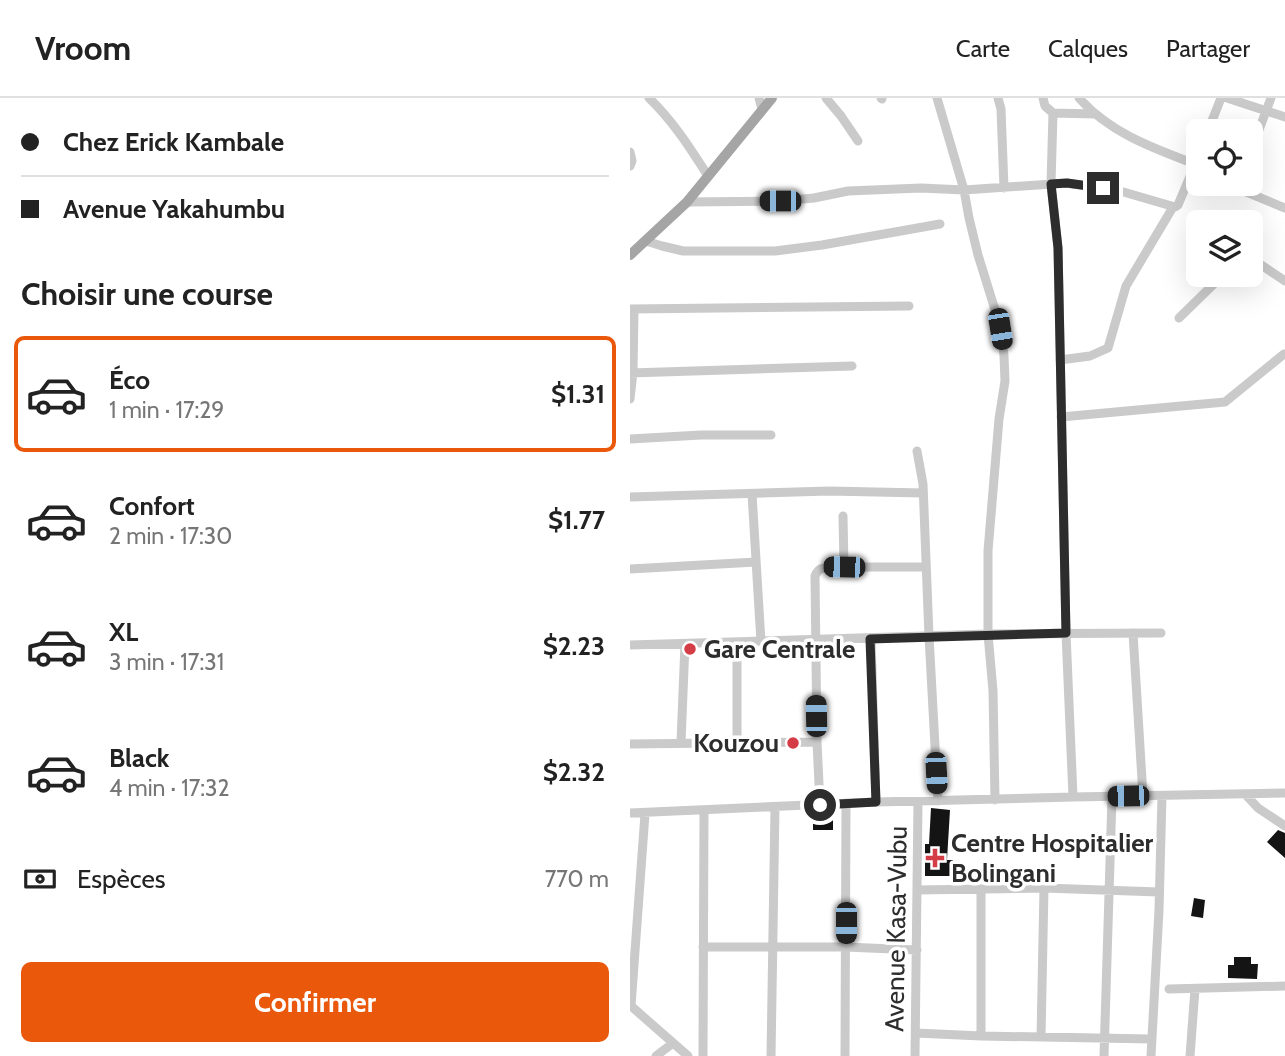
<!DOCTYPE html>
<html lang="fr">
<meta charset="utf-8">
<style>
:root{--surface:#fff;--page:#f6f6f6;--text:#222;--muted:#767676;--line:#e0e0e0;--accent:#ea580c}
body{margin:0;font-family:Cabin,sans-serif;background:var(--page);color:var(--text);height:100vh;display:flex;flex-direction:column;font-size:26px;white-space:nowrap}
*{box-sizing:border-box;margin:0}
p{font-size:23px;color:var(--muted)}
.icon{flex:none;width:38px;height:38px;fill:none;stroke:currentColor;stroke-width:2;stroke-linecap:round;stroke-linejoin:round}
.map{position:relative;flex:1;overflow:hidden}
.drawer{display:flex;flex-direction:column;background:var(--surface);width:630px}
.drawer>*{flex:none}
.top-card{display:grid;align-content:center;height:154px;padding:0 21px;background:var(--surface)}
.controls{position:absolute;left:556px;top:21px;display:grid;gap:14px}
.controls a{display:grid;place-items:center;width:77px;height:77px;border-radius:10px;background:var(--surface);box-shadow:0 7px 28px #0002;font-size:35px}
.end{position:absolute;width:32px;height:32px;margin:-16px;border:9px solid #2d2d2d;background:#fff;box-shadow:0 0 0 4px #fff}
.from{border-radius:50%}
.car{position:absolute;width:21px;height:42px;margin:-21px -10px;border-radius:9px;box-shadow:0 0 5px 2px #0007;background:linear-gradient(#222 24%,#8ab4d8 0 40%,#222 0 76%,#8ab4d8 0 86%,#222 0)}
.top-card b{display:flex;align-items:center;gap:24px;height:66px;font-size:26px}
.top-card b+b{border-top:2px solid var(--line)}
.top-card i{width:18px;height:18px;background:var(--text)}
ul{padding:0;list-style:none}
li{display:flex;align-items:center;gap:21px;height:116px;margin:0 14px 10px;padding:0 7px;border:4px solid transparent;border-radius:10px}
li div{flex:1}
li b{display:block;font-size:26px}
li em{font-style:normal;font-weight:700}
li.current{border-color:var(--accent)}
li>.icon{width:63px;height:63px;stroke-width:1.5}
h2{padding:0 21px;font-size:32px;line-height:84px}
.pay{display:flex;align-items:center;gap:18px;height:77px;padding:0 21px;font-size:26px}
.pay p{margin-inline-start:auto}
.button{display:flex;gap:14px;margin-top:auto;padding:14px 21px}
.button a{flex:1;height:80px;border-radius:10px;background:var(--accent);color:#fff;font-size:28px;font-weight:700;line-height:80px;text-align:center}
header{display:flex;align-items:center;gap:42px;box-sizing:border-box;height:98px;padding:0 35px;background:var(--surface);border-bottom:2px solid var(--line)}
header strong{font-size:33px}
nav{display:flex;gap:38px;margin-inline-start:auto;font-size:24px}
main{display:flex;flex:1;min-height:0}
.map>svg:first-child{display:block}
.building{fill:#141414}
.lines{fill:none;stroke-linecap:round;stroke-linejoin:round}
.minor{stroke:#cacaca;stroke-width:9}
.major{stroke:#a5a5a5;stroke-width:10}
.route{stroke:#2d2d2d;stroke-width:9}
.poi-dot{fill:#d53d46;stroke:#fff;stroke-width:2.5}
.labels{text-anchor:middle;stroke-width:7;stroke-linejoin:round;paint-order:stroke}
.poi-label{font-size:26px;font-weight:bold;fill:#2d2d2d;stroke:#fff;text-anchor:start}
.street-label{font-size:26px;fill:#2d2d2d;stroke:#fff}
</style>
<header>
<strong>Vroom</strong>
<nav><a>Carte</a><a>Calques</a><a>Partager</a></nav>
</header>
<main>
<section class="drawer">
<div class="top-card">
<b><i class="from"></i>Chez Erick Kambale</b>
<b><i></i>Avenue Yakahumbu</b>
</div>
<h2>Choisir une course</h2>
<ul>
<li class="current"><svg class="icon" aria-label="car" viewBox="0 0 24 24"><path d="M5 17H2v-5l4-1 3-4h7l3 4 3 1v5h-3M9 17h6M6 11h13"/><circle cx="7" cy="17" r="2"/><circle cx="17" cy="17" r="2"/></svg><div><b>Éco</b><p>1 min · 17:29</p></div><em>$1.31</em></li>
<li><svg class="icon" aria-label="car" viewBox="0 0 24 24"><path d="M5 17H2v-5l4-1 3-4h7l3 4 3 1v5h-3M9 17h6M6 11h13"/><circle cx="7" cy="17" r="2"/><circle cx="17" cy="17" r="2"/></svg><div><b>Confort</b><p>2 min · 17:30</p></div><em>$1.77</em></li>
<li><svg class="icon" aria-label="car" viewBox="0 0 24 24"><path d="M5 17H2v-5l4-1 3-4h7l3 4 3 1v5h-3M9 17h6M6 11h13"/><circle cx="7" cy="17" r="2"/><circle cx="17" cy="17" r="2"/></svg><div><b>XL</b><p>3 min · 17:31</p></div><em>$2.23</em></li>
<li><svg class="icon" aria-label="car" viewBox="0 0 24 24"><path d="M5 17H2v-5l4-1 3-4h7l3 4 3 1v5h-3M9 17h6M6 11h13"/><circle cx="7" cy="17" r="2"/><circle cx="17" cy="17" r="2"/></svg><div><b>Black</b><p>4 min · 17:32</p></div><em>$2.32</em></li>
</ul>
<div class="pay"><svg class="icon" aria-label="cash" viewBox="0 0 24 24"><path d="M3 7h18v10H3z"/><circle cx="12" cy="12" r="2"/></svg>Espèces<p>770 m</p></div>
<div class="button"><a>Confirmer</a></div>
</section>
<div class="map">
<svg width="655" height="958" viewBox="0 0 655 958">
<rect width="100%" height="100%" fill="#fff"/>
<path class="building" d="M301,710l19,2 -3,50h6v16h-28v-32h4z
M183,714h20v18h-20z
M648,732l7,3v25l-18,-16z
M564,800l11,2 -2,18 -12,-2z
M604,859h17v7h7l-1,15 -29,-1v-13h6z"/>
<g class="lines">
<path class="minor" d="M19,0c24,23 41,50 59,78
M129,0l3,11
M196,0l15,18 17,25
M251,0l1,1
M307,0l27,92 5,28 9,37 23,74 3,27 1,25 -6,38 -11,132v83l5,57 2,109
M368,0l3,11 3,79
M413,0l2,8 8,7 42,1
M449,0c31,35 74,50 116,66
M597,0l58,19
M423,15l-2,71 7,64 8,385 7,164
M578,33l13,-33
M621,53l20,-53
M0,54l2,9 -2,5
M597,86l58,24
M57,104l93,-1 34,-3 34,-7 73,-3 43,2 103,-7 53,8 55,16 3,-2 21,-50
M16,143l16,5 21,5h92l47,-6 118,-21
M621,160l34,23
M0,211l279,-3
M549,220l44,-43
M430,262l30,-4 18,-8 18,-62 47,-79
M0,275l222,-7
M0,301l3,-27 1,-63
M431,319l164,-15 59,-48
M0,341l71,-4h70
M287,353l6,33 6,152 9,165
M122,396l9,148
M0,399l199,-6 94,2
M213,418l1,51
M0,471l126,-7
M503,535l10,163
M241,541l5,163
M0,547l358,-11 173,-1
M51,644l4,-98
M107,645v-100
M0,646l187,-2
M615,696l13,14 27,18
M190,707l-3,-63 -2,-166c3,-7 6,-8 14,-9h97
M0,715l246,-11 197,-5 212,-4
M351,791v147
M287,792l127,-2 115,4
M73,849h142l72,3
M539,891l116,-3
M1,908l14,-192
M1,908l57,50
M286,935l65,3 170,3
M411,939l3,-149
M26,958l17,-13
M73,958l1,-246
M141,958l4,-249
M215,958l1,-253
M285,958l3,-254
M474,958l8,-259
M521,958l8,-146 3,-114
M560,958l5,-67"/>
<path class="major" d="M0,157l57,-53 85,-104"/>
</g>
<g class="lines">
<path class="route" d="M190,707l56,-3 -6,-163 196,-6 -8,-385 -7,-64 16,-1 36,5"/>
</g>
<g class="poi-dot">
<circle cx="60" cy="551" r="7"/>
<circle cx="163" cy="645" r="7"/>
<path d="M301.5 749.5h7v7h7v7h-7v7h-7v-7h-7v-7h7z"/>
</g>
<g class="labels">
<g class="poi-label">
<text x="74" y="560">Gare Centrale</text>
<text x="149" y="654" text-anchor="end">Kouzou</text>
<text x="321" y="754">Centre Hospitalier<tspan x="321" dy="30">Bolingani</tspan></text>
</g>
<g class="street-label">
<text transform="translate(266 831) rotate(-89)" y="9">Avenue Kasa-Vubu</text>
</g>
</g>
</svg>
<div class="controls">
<a><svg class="icon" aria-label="locate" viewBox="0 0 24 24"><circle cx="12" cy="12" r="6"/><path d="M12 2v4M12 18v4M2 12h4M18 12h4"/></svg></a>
<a><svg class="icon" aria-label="layers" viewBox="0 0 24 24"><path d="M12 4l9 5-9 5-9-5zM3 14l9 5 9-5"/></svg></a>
</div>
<i class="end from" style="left:190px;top:707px"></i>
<i class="end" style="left:473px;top:90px"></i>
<i class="car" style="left:150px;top:103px;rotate:270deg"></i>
<i class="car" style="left:370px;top:231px;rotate:171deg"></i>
<i class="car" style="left:214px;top:469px;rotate:271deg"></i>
<i class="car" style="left:186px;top:618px;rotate:359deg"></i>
<i class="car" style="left:306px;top:675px;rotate:177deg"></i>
<i class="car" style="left:498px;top:698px;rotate:269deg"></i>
<i class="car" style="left:216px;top:825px;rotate:180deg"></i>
</div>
</main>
